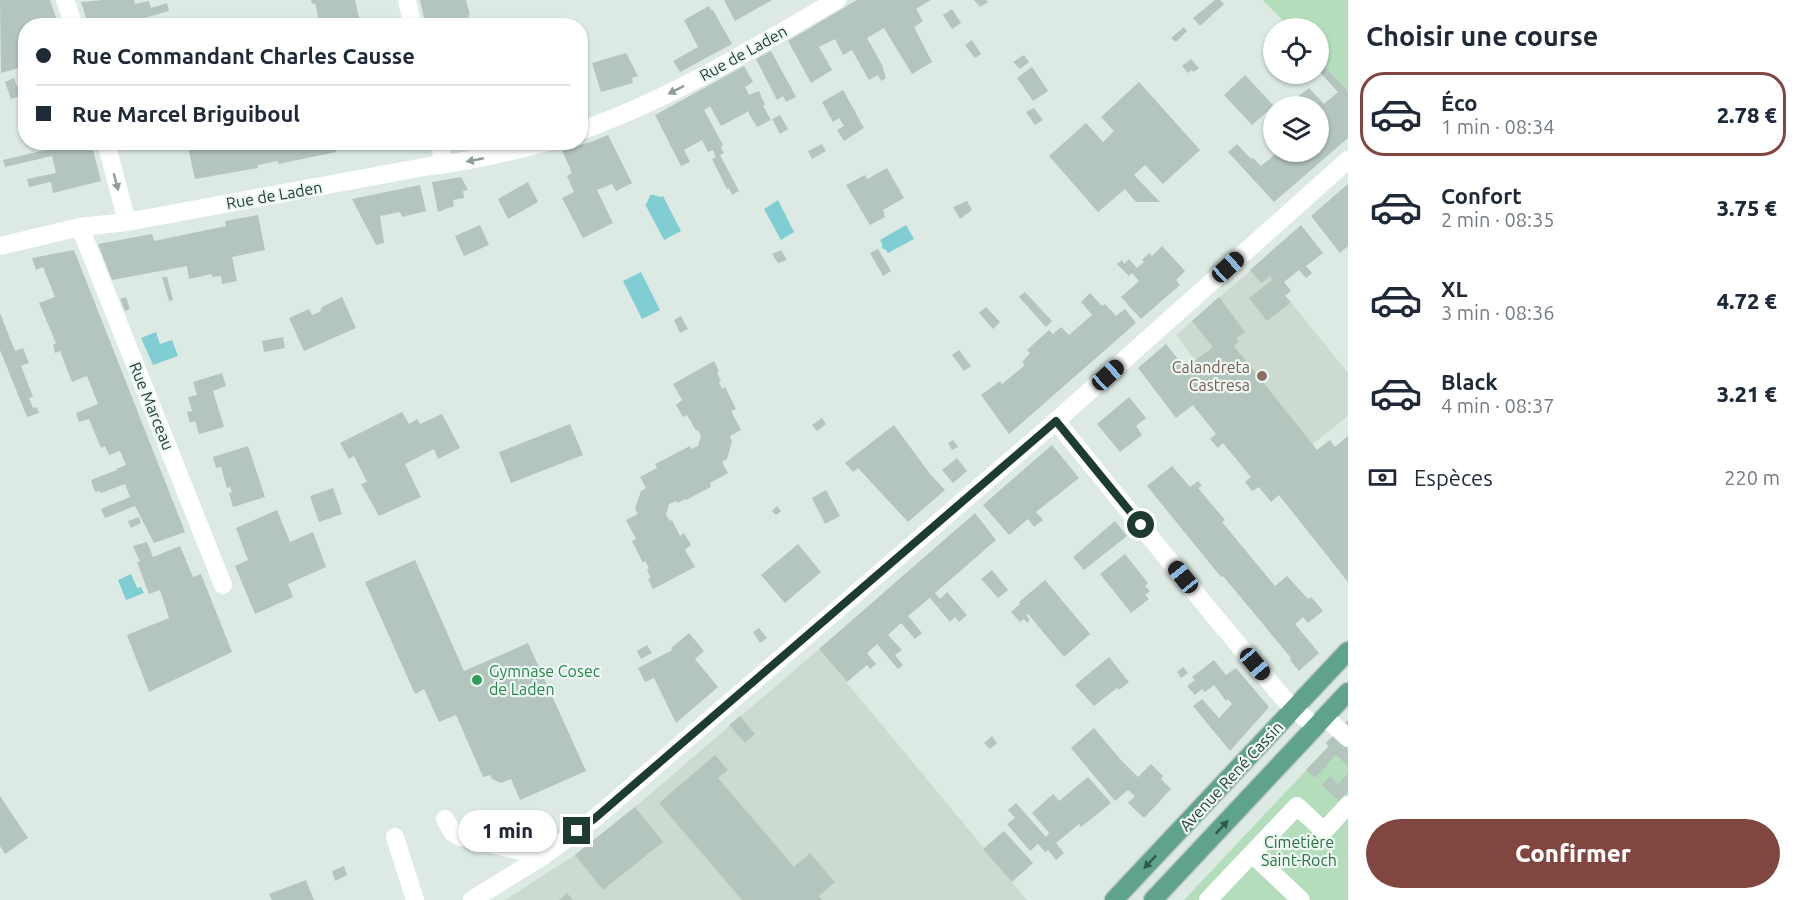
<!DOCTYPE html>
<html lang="fr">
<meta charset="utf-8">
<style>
:root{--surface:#fff;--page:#f2f2f3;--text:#1f2937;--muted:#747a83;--line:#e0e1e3;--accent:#824640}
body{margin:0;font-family:Ubuntu,sans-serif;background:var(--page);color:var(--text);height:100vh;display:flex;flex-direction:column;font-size:22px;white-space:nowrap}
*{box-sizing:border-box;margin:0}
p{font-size:20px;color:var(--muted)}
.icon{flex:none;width:33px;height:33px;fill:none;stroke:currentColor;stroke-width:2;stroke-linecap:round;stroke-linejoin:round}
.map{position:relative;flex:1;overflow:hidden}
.panel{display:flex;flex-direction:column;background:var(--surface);width:450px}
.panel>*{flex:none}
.guide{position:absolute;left:18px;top:18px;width:570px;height:132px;border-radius:24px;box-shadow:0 2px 4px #0004;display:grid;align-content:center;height:132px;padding:0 18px;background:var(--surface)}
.controls{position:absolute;left:1263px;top:18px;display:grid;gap:12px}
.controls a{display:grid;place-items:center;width:66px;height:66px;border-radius:50%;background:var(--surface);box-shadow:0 2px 4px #0004;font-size:30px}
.end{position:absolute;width:27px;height:27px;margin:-14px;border:8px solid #1e3b31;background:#fff;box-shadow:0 0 0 3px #fff}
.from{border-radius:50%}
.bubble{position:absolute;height:42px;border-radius:21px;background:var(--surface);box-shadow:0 2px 4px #0004;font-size:20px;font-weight:800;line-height:42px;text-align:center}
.car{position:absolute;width:18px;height:36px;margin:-18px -9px;border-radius:8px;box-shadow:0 0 4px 2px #0007;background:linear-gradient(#222 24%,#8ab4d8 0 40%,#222 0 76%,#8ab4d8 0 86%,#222 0)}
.guide b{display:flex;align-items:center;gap:21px;height:57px;font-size:22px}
.guide b+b{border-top:2px solid var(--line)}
.guide i{width:15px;height:15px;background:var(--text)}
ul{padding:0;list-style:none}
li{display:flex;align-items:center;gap:18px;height:84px;margin:0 12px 9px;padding:0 6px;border:3px solid transparent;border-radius:24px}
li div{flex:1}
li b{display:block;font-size:22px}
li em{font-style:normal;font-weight:800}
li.current{border-color:var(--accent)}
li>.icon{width:54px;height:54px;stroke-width:1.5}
h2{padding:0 18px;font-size:27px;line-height:72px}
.pay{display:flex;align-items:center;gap:15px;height:66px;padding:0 18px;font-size:22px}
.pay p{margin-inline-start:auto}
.cta{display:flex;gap:12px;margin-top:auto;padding:12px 18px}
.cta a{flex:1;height:69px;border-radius:36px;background:var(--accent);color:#fff;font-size:24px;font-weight:800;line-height:69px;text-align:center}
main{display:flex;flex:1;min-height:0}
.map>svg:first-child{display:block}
.built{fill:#ccdad2}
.green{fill:#b4ddbc}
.water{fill:#81cdd4}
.building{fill:#b3c5bc}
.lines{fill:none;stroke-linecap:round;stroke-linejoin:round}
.major-casing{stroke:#bcc4c1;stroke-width:21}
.minor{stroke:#fff;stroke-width:18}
.major{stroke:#5fa38c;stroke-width:18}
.oneway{fill:#8e9d98}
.oneway2{fill:#325a4c}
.route{stroke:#1e3b31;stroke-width:8}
.education-dot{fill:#8d6e63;stroke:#eef7f2;stroke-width:2}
.leisure-dot{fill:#2e9e5b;stroke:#eef7f2;stroke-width:2}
.labels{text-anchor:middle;stroke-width:4.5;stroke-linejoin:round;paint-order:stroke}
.street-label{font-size:16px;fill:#1e3b31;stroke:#eef7f2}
.education-label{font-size:16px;fill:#785e54;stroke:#eef7f2;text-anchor:end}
.leisure-label{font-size:16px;fill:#27864d;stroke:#eef7f2;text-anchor:start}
.park-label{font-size:16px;fill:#26733e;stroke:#eef7f2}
</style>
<main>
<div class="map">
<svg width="1348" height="900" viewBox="0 0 1348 900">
<rect width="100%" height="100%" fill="#ddeae4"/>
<path class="built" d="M1259,263l89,110v43l-89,71 -87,-107 21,-18 -2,-7 -15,-20z
M819,649l208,251h-522l70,-45 60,-48z"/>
<path class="green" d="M1263,0h85v91l-29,-32 -1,-31h-28z
M1348,720v180h-164l144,-153 -2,-4z"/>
<path class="water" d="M654,195l6,2 3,-1 18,35 -17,9 -19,-36 2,-1 3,-8z
M778,200l16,32 -13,8 -17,-31z
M906,225l8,14 -26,14 -2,-3 -4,-2v-4l-2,-4z
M641,272l19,38 -18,9 -19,-38z
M156,332l4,12 12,-4 6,16 -25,9 -12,-27z
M131,574l6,14 4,-1 3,6 -18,7 -8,-20z"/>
<path class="building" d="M0,0h50l9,26h-33v40l-25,7z
M103,0h31l1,4 14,-3 2,7 16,-5 2,8 -28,8 2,7h-54l-8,-24z
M311,0h44l6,26h-41l-5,-23 -3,1z
M420,0h46l4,15h-2l3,11h-30l-1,-3 -14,3z
M724,0h48l-37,21z
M857,0h74l-15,9 7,12 -9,6 18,35 -20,12 -28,-46 -17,10 15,27 4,13 -5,3 -3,-6 -9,5 -17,-30 -9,5 -8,-16 -16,8 13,23 -21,13 -23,-42z
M974,0h12l2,2 -8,5z
M1215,0h5l4,4 -24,22 -7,-8z
M709,6l2,4h2l19,34 -52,28 -7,-11 25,-14 -14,-27z
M952,9l9,14 -9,6 -9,-14z
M1302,21l7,7h-16z
M1184,27l3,4 -11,11 -5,-4z
M972,40l9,14 -6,4 -10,-13z
M771,51l25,46 -10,5 -3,-6 -6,4 -21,-41z
M626,53l12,23 -6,2 1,5 -32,9 -9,-29z
M1024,55l5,7 -9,7 -7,-7z
M1191,59l8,9 -5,4 -3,-2 -3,3 -6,-7z
M1321,62l27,29v47l-74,64 -46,-50 9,-8 14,15 2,-1 8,8 16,-13 -1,-1h42v-34l7,-5 -11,-11 -5,4h-5l-8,-8 13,-10 15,16 14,-12 -20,-22v-6z
M744,66l9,16 -8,5 4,8 10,-4 6,14 -2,1 8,14 -14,7 -8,-13v-3l-28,15 -11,-20 -6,4 19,35 -2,2 3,6 -4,2 19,36 -7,4 -3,-7 -2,1 -15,-30 4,-2 -3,-7 -5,2 -6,-12 -18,10 6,12 -9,4 -26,-51z
M1032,67l16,24 -15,10 -16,-23z
M1245,75l29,31 -22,19 -28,-30z
M14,78l3,9 9,-4v11l-15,5 -6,-17z
M1139,82l61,68 -37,34 -18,-19 -11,10 26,27h-24l-11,-13 -27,23 -49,-56 37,-33 17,19 11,-11 -13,-14z
M843,90l21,38 -20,13 -7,-11 7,-4 -5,-8 -6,4 -11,-20z
M1034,108l9,12 -8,5 -9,-13z
M780,115l8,14 -8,5 -8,-15z
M608,135l24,48 -16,8 -4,-7 -15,6 16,33 -30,15 -21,-40 12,-6 -7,-16 5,-3 -10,-23 29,-8z
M48,142h43l10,39 -48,12 -2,-11 -22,5 -2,-8 29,-6 -4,-17 -47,11 -2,-7 47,-11z
M187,142h147l2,10 -58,12v-3l-21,4 1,3 -63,11z
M366,142h18v1l-16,5z
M822,144l4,7 -14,8 -4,-8z
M887,168l17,30 -21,12 2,7 -15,8 -24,-40 19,-10 2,4z
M461,177l7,13 -5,1 1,7 -11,2 1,6 -16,6 -6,-30z
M528,182l10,20 -30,17 -10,-20z
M1348,184v62l-8,7 -29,-37z
M420,185l6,26 -24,6 -2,-5 -20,4 4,27 -8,2 -24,-46z
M967,201l5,9 -12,9 -7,-12z
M258,215l7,35 -33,7 5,24 -15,3 -1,-8 -9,1v-3l-23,5 -2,-13 -75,14 -14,-36 54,-10 2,7 72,-15 -1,-5z
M480,225l9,20 -25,11 -9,-20z
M1301,225l22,28 -17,13 6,7 -6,5 -7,-8 -15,12 7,9 -6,5 6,6 -24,19 -18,-23 23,-18 -2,-4 -9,7 -11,-13z
M1162,246l23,25 -9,9 4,5 -39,34 -20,-22 18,-16 -7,-8 -3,3 -12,-12 5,-4 2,4 5,-5 8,9 7,-6 -2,-2 7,-7 3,3z
M878,249l13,22 -8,5 -13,-23z
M74,250l111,282 -31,11 -19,-37 -30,12 -4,-9 29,-12 -5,-13 -24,9 -1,-2 -5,1 -4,-12 26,-10 -1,-1 10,-4 -6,-14 -11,4 -4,-9 -4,2 -12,-29 -10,3 -3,-9 22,-9 -11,-28 -15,6 -12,-31 -5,2 -2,-8 3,-2 -17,-40 16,-6 -12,-30 -7,3 -4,-12z
M781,250l6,10 -9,3 -6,-9z
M162,277h5l6,23 -4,1z
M1025,292l27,29 -6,6 -27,-30z
M1090,293l12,13 3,-2 11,12 9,-7 11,14 -127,111 -28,-39 19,-14 2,3 23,-19 -3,-3 8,-9 -3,-3 22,-20 4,4 8,-7 8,8 23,-20 -11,-13z
M126,297l4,12 -5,2 -5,-12z
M342,297l14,31 -52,23 -15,-33 20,-9 3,6 8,-3 2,-5z
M1219,297l26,35 -9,6 3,4 -5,4 83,104 13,-10 5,7 13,-11v146l-69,-87 -8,7 -12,-15 -7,4 -7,-9 6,-5 -28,-34 -5,5 -8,-9 6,-5 -23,-29 -17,13 -38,-50 28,-24 19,24 28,-21 -21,-26z
M986,307l14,15 -7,7 -14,-16z
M0,313l15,38 8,-3 6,15 -8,3 12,31 -4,1 4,10 4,-1 2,6 -12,4 -27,-67z
M681,316l7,13 -8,4 -6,-13z
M283,337l2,11 -21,4 -2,-11z
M959,350l12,16 -7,5 -12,-16z
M714,361l5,10 -2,2 4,8 -2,1 3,7 3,-2 11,22 -5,2 10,19 -11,6 2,5 -5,18 -5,3 6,11 -18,10 1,4 -25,13 -1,-1 -7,4 -2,-2 -7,3 -3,11 4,6 2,-1 8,16 4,-3 7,12 -6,5 10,17 -42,22 -5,-10 3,-1 -4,-8 2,-2 -4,-7 -2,2 -11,-22 4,-2 -10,-19 12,-6 -3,-5 6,-18 5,-3 -6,-11 17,-9 -2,-4 10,-5 25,-13 1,3 7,-3 3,-10 -3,-6 -2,1 -9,-16 -4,2 -7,-12 6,-5 -9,-16z
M222,373l4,13 -13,5 11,36 -25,7 -4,-13 -5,2 -3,-11 5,-1 -4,-14 9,-2 -4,-13z
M1129,397l17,21 -10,8 6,9 -22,17 -23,-28z
M402,412l7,12 8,-5 3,5 22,-10 18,34 -22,11 -4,-10 -29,15 16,33 -42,19 -18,-32 6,-2 -13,-26 -5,3 -9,-16z
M822,418l4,6 -9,7 -5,-6z
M570,424l13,31 -72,28 -12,-31z
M894,425l36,49 15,16 -37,32 -50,-54 -5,4 -8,-9z
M953,440l5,7 -6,3 -4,-7z
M1052,445l27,33 -43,34 7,8 -9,7 -6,-8 -19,16 -26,-30z
M248,446l17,51 -32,10 -4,-14 3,-1 -2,-5 -3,1 -6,-21 -5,1 -3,-11z
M957,458l10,13 -14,12 -11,-13z
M1172,466l18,21 8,-6 4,5 -4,2 27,32 -3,2 53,64 12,-10 21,23 3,-2 12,14 -15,12 -5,-6 -8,7 24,29 -20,18 -9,-11 1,-2 -68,-82 -2,1 -74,-91z
M333,488l9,26 -23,8 -9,-26z
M826,490l14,26 -15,8 -13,-26z
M777,506l4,5 -5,4 -4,-4z
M277,510l13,32 23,-10 13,35 -38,17 5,13 -38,17 -20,-48 13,-6 -12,-32z
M975,513l21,27 -61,53 5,6 7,-7 20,23 -8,7 -4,-5 -5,5 -20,-24 -22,18 14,17 -7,6 -14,-16 -13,12 14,15 -7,5 8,10 -5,4 -21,-25 -10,9 9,11 -6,5 -3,-4 -20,17 -28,-33z
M139,517l2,6 -10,5 -3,-7z
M1115,521l12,15 -43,34 -11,-13z
M147,542l6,15 27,-11 13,31 8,-3 31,78 -83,40 -22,-57 42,-17 -9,-28 -11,4 -12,-32h3l-7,-16z
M798,544l23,28 -36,31 -24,-28z
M1125,554l23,29 -3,3 5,5 -5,4 4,4 -18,14 -31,-39z
M415,560l49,111 64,-28 58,128 -66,29 -9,-21 -10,4 -9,-4 -2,-4 -7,2 -27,-62 -17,7 -15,-33 -9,5 -50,-112z
M992,570l16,20 -10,8 -17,-19z
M1045,580l45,54 -26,23 -36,-43 -2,1 4,5 -3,3 -3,-4 -4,3 -9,-10 9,-8 -1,-2z
M759,628l8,10 -7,5 -7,-11z
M689,633l15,18 -9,8 23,28 -42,36 -22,-45 -9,4 -7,-14 34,-18 -1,-2z
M647,645l5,8 -11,6 -4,-8z
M1109,657l20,25 -10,8 -2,-2 -23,18 -19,-21z
M1214,660l12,15 10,-7 33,39 -39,44 -37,-45 9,-7 17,19 13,-14 -4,-5 -2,2 -12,-16 -9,7 -3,-3 -7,6 -8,-9 8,-6 -3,-3z
M1183,667l5,6 -7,5 -4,-6z
M740,716l15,18 -10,9 -16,-18z
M1348,720v46l-12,-11 -21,23 -9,-8 23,-24 -3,-3z
M1094,728l26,31 18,18 13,-13 12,12 -2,3 10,10 -27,29 -16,-15 7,-7 -7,-6 -13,11 -44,-53z
M992,736l5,7 -7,6 -6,-6z
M715,755l13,15 -10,8 76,89 16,-14 25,29 -16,14 3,4h-80l-83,-97z
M1348,773v18l-9,10 -17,-16 8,-9 8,8z
M1088,777l23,26 -30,24 -2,-3 -23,19 8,10 -8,7 -8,-10 -3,2 -7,-8 -8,7 -23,-27 8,-6 -7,-8 8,-7 30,34 3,-4 -17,-20 21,-19 6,7z
M0,796l28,42 -23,16 -5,-8z
M635,807l28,35 -60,48 -28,-35z
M1004,831l29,32 -21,19 -29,-33z
M344,866l3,9 -12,6 -3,-10z
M306,880l8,20h-42l-3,-6z
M567,893l6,7h-14z"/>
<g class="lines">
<defs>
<path id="major" d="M1114,900l234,-249
M1153,900l195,-208"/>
</defs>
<use href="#major" class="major-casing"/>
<path class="minor" d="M65,0l9,26
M407,0l6,26
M580,131c91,-32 174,-83 257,-131
M106,142l21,80
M441,142l1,23
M80,227l143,358
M0,246l80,-19 47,-5 297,-55c42,-5 83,-14 124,-25
M1056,421l155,191 73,87 31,28
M1325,717l23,21
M445,819l8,14 7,4 83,19
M395,837l20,63
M1252,854l49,46
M472,900l71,-44 51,-37 462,-398 292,-261
M1208,900l89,-94 27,25 24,-26"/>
<use href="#major" class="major"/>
</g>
<defs><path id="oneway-solid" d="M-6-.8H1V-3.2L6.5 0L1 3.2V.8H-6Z" transform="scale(1.5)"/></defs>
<g class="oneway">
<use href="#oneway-solid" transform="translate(676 90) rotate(153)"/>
<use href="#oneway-solid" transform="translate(475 160) rotate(169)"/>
<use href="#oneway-solid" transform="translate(116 182) rotate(75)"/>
</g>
<g class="oneway2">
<use href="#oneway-solid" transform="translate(1222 827) rotate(-47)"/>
<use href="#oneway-solid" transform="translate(1150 862) rotate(133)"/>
</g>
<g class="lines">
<path class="route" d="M577,831l17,-12 462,-398 85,104"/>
</g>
<circle class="education-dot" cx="1262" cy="376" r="6"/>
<circle class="leisure-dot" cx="477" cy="680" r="6"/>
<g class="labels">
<g class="street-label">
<text transform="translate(743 53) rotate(-29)" y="6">Rue de Laden</text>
<text transform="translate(274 195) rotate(-10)" y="6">Rue de Laden</text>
<text transform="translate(152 406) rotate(68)" y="6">Rue Marceau</text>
<text transform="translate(1231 776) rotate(-47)" y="6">Avenue René Cassin</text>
</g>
<g class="education-label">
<text x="1250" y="373">Calandreta<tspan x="1250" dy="18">Castresa</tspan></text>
</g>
<g class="leisure-label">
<text x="489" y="677">Gymnase Cosec<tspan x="489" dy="18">de Laden</tspan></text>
</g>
<g class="park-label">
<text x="1299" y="848">Cimetière<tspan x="1299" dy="18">Saint-Roch</tspan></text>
</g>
</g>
</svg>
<div class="controls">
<a><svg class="icon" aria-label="locate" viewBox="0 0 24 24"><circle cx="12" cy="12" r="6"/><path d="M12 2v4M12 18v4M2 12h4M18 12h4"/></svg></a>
<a><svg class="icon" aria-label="layers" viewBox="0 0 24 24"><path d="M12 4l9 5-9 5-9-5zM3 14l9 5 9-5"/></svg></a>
</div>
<i class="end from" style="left:1141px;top:525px"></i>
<i class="end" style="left:577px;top:831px"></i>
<div class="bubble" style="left:458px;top:810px;width:99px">1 min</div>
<i class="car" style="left:1228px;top:267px;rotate:48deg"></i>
<i class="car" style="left:1108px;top:375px;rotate:48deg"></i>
<i class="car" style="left:1183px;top:577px;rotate:321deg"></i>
<i class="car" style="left:1255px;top:664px;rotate:140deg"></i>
<div class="guide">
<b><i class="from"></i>Rue Commandant Charles Causse</b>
<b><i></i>Rue Marcel Briguiboul</b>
</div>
</div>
<section class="panel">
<h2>Choisir une course</h2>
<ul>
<li class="current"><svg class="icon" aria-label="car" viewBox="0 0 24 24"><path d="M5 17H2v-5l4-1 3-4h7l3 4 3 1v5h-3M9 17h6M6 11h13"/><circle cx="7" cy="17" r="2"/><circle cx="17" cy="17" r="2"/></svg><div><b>Éco</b><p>1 min · 08:34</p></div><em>2.78 €</em></li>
<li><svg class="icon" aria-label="car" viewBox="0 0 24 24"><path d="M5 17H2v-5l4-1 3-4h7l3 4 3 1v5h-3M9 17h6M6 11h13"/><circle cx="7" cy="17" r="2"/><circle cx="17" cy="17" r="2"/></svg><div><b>Confort</b><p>2 min · 08:35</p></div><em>3.75 €</em></li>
<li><svg class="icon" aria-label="car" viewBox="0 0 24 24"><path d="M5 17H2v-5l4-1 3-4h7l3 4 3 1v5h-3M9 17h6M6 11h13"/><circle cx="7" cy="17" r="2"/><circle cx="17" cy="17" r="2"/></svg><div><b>XL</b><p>3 min · 08:36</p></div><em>4.72 €</em></li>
<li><svg class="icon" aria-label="car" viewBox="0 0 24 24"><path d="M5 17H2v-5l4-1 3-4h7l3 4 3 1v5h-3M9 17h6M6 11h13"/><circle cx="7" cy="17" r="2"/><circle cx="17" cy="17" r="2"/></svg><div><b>Black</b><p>4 min · 08:37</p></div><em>3.21 €</em></li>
</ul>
<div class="pay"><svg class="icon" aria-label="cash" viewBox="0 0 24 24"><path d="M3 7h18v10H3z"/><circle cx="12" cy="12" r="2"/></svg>Espèces<p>220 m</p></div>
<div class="cta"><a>Confirmer</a></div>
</section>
</main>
